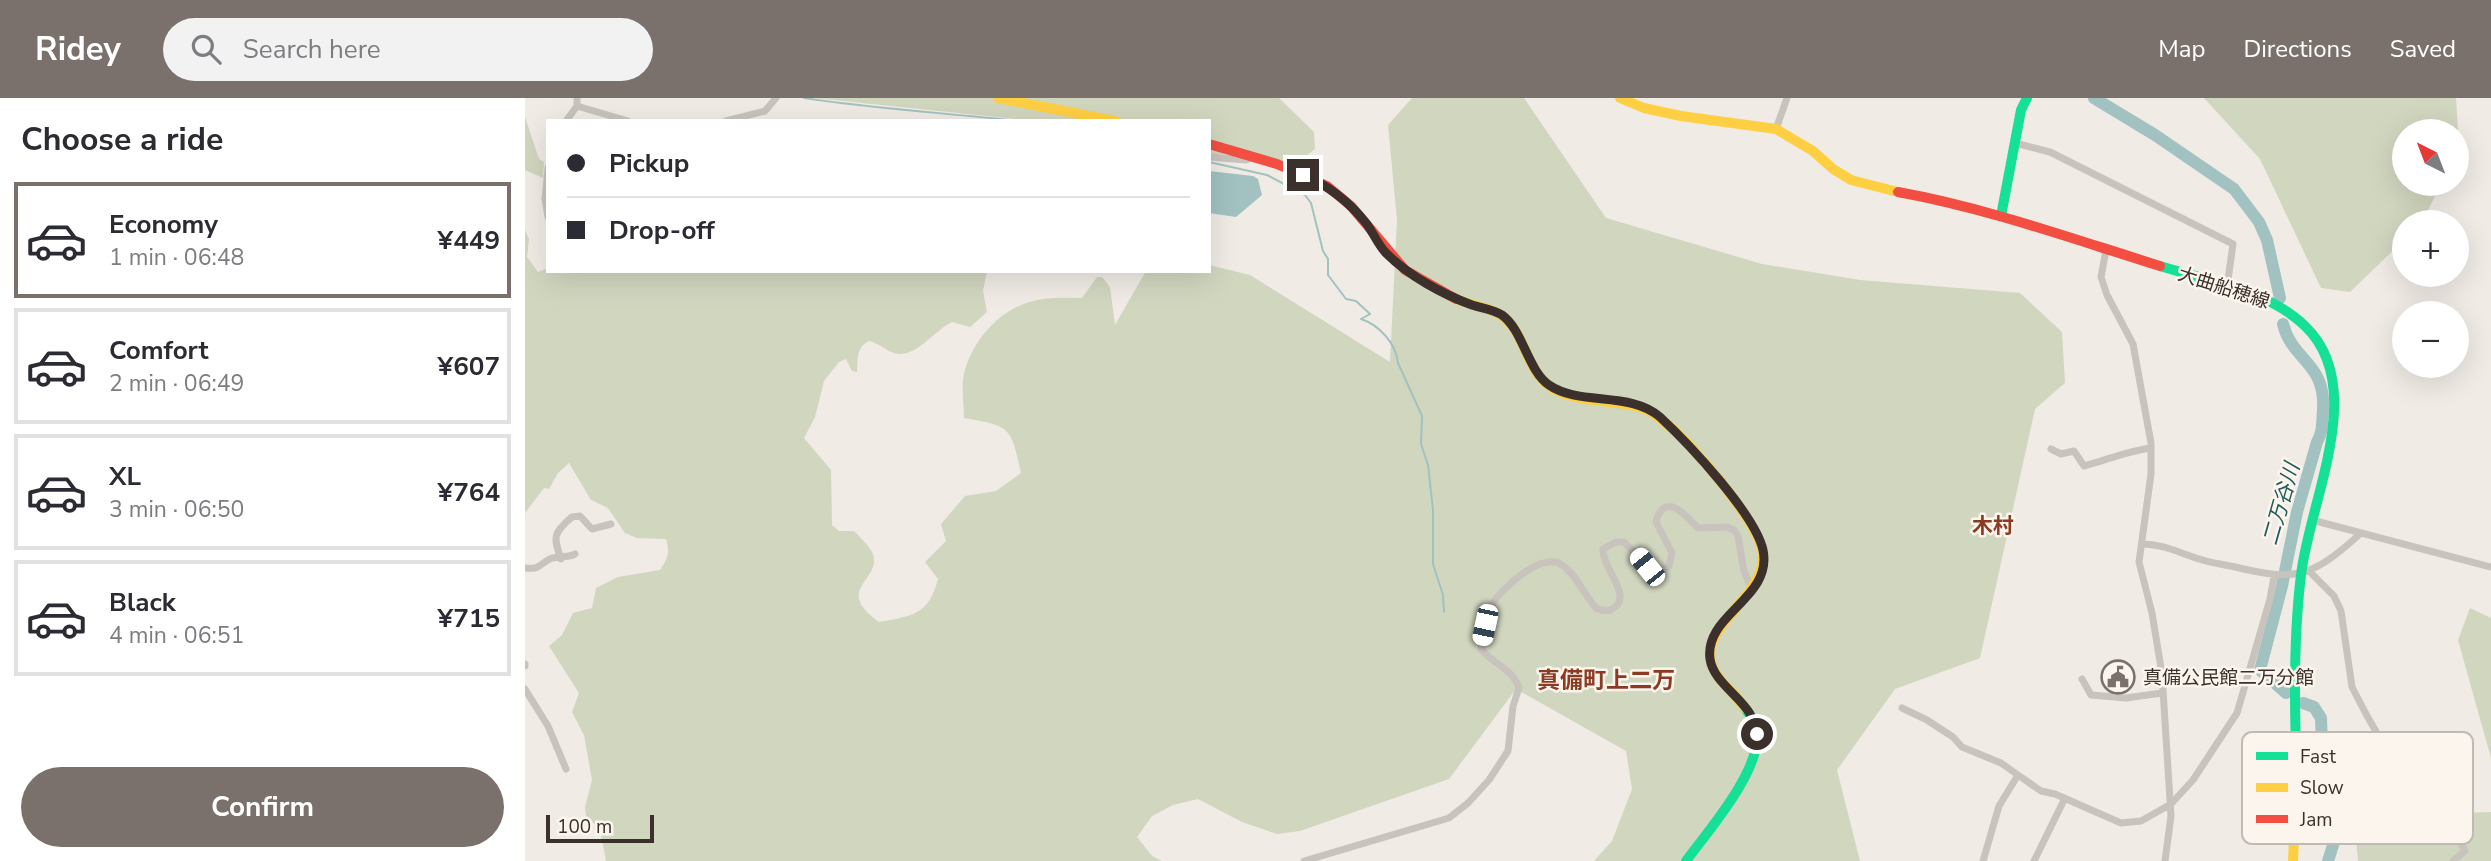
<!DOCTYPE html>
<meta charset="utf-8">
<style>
:root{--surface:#fff;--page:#f2f2f3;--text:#2b2b33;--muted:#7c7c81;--line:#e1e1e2;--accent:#7a716c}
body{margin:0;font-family:"Nunito Sans","Noto Sans JP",sans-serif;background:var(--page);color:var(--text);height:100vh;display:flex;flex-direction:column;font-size:26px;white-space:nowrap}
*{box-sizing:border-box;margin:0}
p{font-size:23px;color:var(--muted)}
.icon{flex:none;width:38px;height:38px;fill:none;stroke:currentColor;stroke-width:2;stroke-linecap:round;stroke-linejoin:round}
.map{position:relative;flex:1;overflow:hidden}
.details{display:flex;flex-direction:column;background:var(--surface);width:525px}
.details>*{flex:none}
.banner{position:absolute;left:21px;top:21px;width:665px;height:154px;border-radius:0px;box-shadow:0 7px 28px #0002;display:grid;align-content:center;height:154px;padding:0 21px;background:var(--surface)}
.needle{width:46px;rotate:318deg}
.fabs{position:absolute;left:1867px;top:21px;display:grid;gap:14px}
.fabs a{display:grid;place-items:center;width:77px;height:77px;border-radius:50%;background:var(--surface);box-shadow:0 7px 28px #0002;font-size:35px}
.scale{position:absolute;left:21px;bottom:18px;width:108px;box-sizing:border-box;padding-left:7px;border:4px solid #3b302b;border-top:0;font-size:19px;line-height:24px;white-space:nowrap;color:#3b302b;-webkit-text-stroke:5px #fbf5ee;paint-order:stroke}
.end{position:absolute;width:32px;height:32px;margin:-16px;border:9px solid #3b302b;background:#fff;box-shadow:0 0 0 4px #fff}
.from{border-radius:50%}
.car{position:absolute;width:21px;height:42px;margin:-21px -10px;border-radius:9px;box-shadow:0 0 5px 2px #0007;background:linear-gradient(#fff 24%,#345 0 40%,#fff 0 76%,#345 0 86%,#fff 0)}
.banner b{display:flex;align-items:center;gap:24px;height:66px;font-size:26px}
.banner b+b{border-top:2px solid var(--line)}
.banner i{width:18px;height:18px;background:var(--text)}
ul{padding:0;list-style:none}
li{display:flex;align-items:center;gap:21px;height:116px;margin:0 14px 10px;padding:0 7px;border:4px solid var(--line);border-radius:0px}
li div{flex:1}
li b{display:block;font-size:26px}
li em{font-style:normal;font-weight:700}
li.current{border-color:var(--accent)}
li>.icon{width:63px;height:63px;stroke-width:1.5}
h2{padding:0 21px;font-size:32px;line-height:84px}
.primary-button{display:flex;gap:14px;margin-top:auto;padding:14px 21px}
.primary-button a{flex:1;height:80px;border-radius:42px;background:var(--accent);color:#fff;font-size:28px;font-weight:700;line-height:80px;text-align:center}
header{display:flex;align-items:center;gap:42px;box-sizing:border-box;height:98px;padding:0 35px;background:var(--accent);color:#fff}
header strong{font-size:33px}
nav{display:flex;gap:38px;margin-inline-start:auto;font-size:24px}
.search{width:490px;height:63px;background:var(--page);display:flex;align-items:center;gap:18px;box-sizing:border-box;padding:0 24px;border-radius:38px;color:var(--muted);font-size:26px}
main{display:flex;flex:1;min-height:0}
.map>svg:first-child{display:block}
.green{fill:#d1d6bf}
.water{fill:#a1c2c1}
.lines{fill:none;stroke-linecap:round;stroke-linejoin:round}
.stream{stroke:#a1c2c1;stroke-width:2}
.river{stroke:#a1c2c1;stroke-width:12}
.street{stroke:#c9c3be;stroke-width:7}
.fast{stroke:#16e098;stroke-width:10}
.slow{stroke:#ffcf43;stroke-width:10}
.jam{stroke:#f24e42;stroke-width:10}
.route{stroke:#3b302b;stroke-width:9}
.labels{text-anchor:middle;stroke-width:5;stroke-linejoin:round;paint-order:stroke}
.street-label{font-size:19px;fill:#3b302b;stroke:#fbf5ee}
.poi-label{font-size:19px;fill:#3b302b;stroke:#fbf5ee;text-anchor:start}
.water-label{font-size:21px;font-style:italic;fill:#1f5a5e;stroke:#fbf5ee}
.neighbourhood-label{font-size:21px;font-weight:bold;fill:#8c3b22;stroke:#fbf5ee}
.quarter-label{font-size:23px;font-weight:bold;fill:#8c3b22;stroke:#fbf5ee}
.key{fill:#fbf5ee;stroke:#c1bab4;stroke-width:2}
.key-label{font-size:19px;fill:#3b302b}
</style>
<header>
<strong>Ridey</strong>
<div class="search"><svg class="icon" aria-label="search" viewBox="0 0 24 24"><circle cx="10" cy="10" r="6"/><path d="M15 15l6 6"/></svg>Search here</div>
<nav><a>Map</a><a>Directions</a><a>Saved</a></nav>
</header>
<main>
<section class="details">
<h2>Choose a ride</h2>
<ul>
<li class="current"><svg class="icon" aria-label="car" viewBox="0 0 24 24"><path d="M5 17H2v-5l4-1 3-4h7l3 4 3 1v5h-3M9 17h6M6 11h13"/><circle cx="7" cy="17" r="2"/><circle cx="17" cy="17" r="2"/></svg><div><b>Economy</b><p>1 min · 06:48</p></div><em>¥449</em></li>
<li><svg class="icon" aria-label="car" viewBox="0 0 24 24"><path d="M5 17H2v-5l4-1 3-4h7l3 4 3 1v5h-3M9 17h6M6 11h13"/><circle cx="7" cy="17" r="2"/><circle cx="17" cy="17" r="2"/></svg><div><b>Comfort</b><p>2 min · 06:49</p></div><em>¥607</em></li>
<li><svg class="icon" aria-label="car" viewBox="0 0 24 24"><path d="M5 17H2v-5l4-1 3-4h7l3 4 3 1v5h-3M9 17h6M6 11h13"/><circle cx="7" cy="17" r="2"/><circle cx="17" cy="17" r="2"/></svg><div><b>XL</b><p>3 min · 06:50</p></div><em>¥764</em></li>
<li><svg class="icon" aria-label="car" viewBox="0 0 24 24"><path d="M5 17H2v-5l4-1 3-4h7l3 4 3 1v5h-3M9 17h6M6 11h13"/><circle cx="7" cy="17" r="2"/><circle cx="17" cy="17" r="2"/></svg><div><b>Black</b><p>4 min · 06:51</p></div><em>¥715</em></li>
</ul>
<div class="primary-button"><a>Confirm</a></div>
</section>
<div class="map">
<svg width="1966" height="763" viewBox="0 0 1966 763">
<rect width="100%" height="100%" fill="#f0ebe5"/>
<path class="green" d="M290,0h464l35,34 1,17 -23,18 -54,-13 -29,1v-34h-173z
M887,0h112l82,120 156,46 98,16 160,13 42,39 3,51 -30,26 -55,249 -85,31 -58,81 23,91h-266l18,-20 20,-52 -6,-38 -110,-62 -67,90 -149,52 -23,3 -35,-12 -44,-23 -25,6 -21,11 -15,21 15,19 10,5h-556l-6,-32 -14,-13 -1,-9 7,-27 -8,-45 -12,-23 7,-19 -30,-47 13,-11 11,-22 19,-5 4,-20 22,-11 42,-7c8,-12 10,-17 6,-31l-29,-1 -12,-5 -17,-25 -17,-8 -22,-37 -11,10 -9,16 -5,-1 -19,25v-283l4,9 -2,18 11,15 10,-4v3h439l-4,20 4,21 -17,15 -18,-5c-17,8 -33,32 -52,32 -12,0 -19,-11 -31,-13 -13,7 -11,17 -12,31l-5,-1 -6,-12 -7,3 -15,19 -9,36 -11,21 27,32 1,55 7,6h15c6,6 14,14 18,21 13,28 -41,36 7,70 33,-6 50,-7 59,-43l-13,-17 21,-21 -5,-17 24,-28 31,-5 25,-18c-10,-46 -10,-47 -57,-55 0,-14 -3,-31 0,-44 8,-34 38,-68 74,-74 14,-3 30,-2 44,-2l15,-21h5l8,10 5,38 31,-54h63v-6l41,10 140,87 7,-142 -9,-95z
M1679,0h252l3,48 -2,4v-19h-52v53h36l-19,38h-17l-1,18 -54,52 -29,-4 -61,-129z
M0,19l14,42 5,3 -1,16 -18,-8z
M1945,510l21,10v140l-33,-118z
M1815,635l61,82 90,-3v49h-133c-3,-43 -14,-85 -18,-128z"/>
<path class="water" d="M684,73l44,5 5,3 4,16 -26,22 -27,-4z"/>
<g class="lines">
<path class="stream" d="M279,0c72,11 143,15 215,23
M684,64l58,13 38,20 6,8 12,48 5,8v16l18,24 10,2 14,13 -9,5c18,6 35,24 37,44l24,53 -1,28 7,21 5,45v54l10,31 1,17"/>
<path class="river" d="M1569,0l61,37 79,54 25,33 8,18 13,58
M1758,226c9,37 43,38 40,86 -1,12 0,22 -6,32l-20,70 -15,74 -22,84 26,23
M1778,605l11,4 7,11 2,60 12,49 -1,15 -6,19"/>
<path class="street" d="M52,8l51,15
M41,23l11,-15v-8
M201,23l39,-10 11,-13
M1251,31l11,-31
M1490,45l35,9 183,92 -5,36
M684,59l37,3 7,-3
M23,70l-3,31 3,18
M1581,152l-5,27 6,18 26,49 18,99v31l-12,88 13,51 10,61 9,142 -6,45
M1526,351l10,5 13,-3 10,15c23,-6 43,-15 67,-18
M1787,422l179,47
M1617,446c19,0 33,7 51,13 13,5 28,7 42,10 62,15 77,10 125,-33
M36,461c-8,-22 -8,-26 11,-42l8,-1 12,13 19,-5
M0,470c17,2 14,-5 27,-10 8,-2 15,0 23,-4
M1784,473l25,25 7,15 11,76 14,27 31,54 59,66 9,17 -12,10
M0,566v2
M1557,581l9,16 35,3 36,-5
M0,591l23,37 18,43
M1377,610l25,12 26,17 9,10 39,16 17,12
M779,763l145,-43 19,-15 21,-23 19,-29 5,-45 6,-18c-6,-19 -26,-24 -38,-39 1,-13 3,-31 10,-43 10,-17 50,-55 71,-41 14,9 23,31 34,43 6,3 11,4 16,1 23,-12 -11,-42 -9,-60l13,-7h8l30,31 15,-7 3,-13 -16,-31c9,-33 31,-5 42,6l29,-1 7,3 4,6 6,35 9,21
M1458,763l16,-55 19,-31 23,16 14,3 66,29 20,-2 30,-17 22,-24 44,-67 33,-114 4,-22
M1509,763l30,-61"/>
<path class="fast" d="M1476,118l20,-106 6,-12
M1635,168c48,15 108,24 145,60 64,61 4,176 -4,249 -8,65 -7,132 -4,196
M1161,763c22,-30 75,-90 71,-129 -1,-9 -7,-17 -12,-24"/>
<path class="slow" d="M473,0l117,23
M1095,0l24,10 37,8 95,13 37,22 20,18 18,11 47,12
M931,201c14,6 32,8 45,16 24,17 24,52 47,70 26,20 68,13 97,24 29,11 117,114 118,146 1,43 -66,73 -51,111 6,16 23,27 33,42
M1768,763l4,-90"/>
<path class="jam" d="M684,46l68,20 50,22 24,20 54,64 51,29
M1373,94c89,16 175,47 262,74"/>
</g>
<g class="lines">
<path class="route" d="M778,77c25,10 46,27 63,48 7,9 12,22 20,30 23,23 56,41 86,52 9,3 22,5 30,10 21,15 26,56 47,70 30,21 82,6 111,32 28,26 95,97 103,133 10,49 -59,64 -53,109 3,22 30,37 40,55 3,6 5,14 7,20"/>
</g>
<defs>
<symbol id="civic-ring" viewBox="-11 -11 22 22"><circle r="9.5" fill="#fbf5ee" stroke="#7a716c" stroke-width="1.5"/><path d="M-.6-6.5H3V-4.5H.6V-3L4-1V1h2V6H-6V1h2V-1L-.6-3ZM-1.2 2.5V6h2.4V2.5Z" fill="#7a716c"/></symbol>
</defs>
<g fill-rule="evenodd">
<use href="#civic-ring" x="1574" y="560" width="38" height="38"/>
</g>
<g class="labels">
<g class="street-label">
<text transform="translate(1699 189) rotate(18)" y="7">大曲船穂線</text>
</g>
<g class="poi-label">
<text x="1618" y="586">真備公民館二万分館</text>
</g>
<g class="water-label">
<text transform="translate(1756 406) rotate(-74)" y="7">二万谷川</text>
</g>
<g class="neighbourhood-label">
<text x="1468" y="435">木村</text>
</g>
<g class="quarter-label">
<text x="1081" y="590">真備町上二万</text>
</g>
</g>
<rect x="1717" y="634" width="231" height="112" rx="10" class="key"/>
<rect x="1731" y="654" width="32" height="8" fill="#16e098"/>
<rect x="1731" y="685" width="32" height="9" fill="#ffcf43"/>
<rect x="1731" y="717" width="32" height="8" fill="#f24e42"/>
<g class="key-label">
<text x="1775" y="665">Fast</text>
<text x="1775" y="696">Slow</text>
<text x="1775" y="728">Jam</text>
</g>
</svg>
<div class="fabs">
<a><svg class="needle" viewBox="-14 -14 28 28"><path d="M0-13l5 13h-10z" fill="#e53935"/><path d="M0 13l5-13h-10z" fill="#7c7c81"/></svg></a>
<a>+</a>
<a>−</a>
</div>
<div class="scale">100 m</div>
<i class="end from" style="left:1232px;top:636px"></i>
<i class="end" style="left:778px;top:77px"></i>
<i class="car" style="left:1122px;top:469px;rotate:321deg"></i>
<i class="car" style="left:960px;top:527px;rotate:192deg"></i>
<div class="banner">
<b><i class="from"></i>Pickup</b>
<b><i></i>Drop-off</b>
</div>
</div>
</main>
